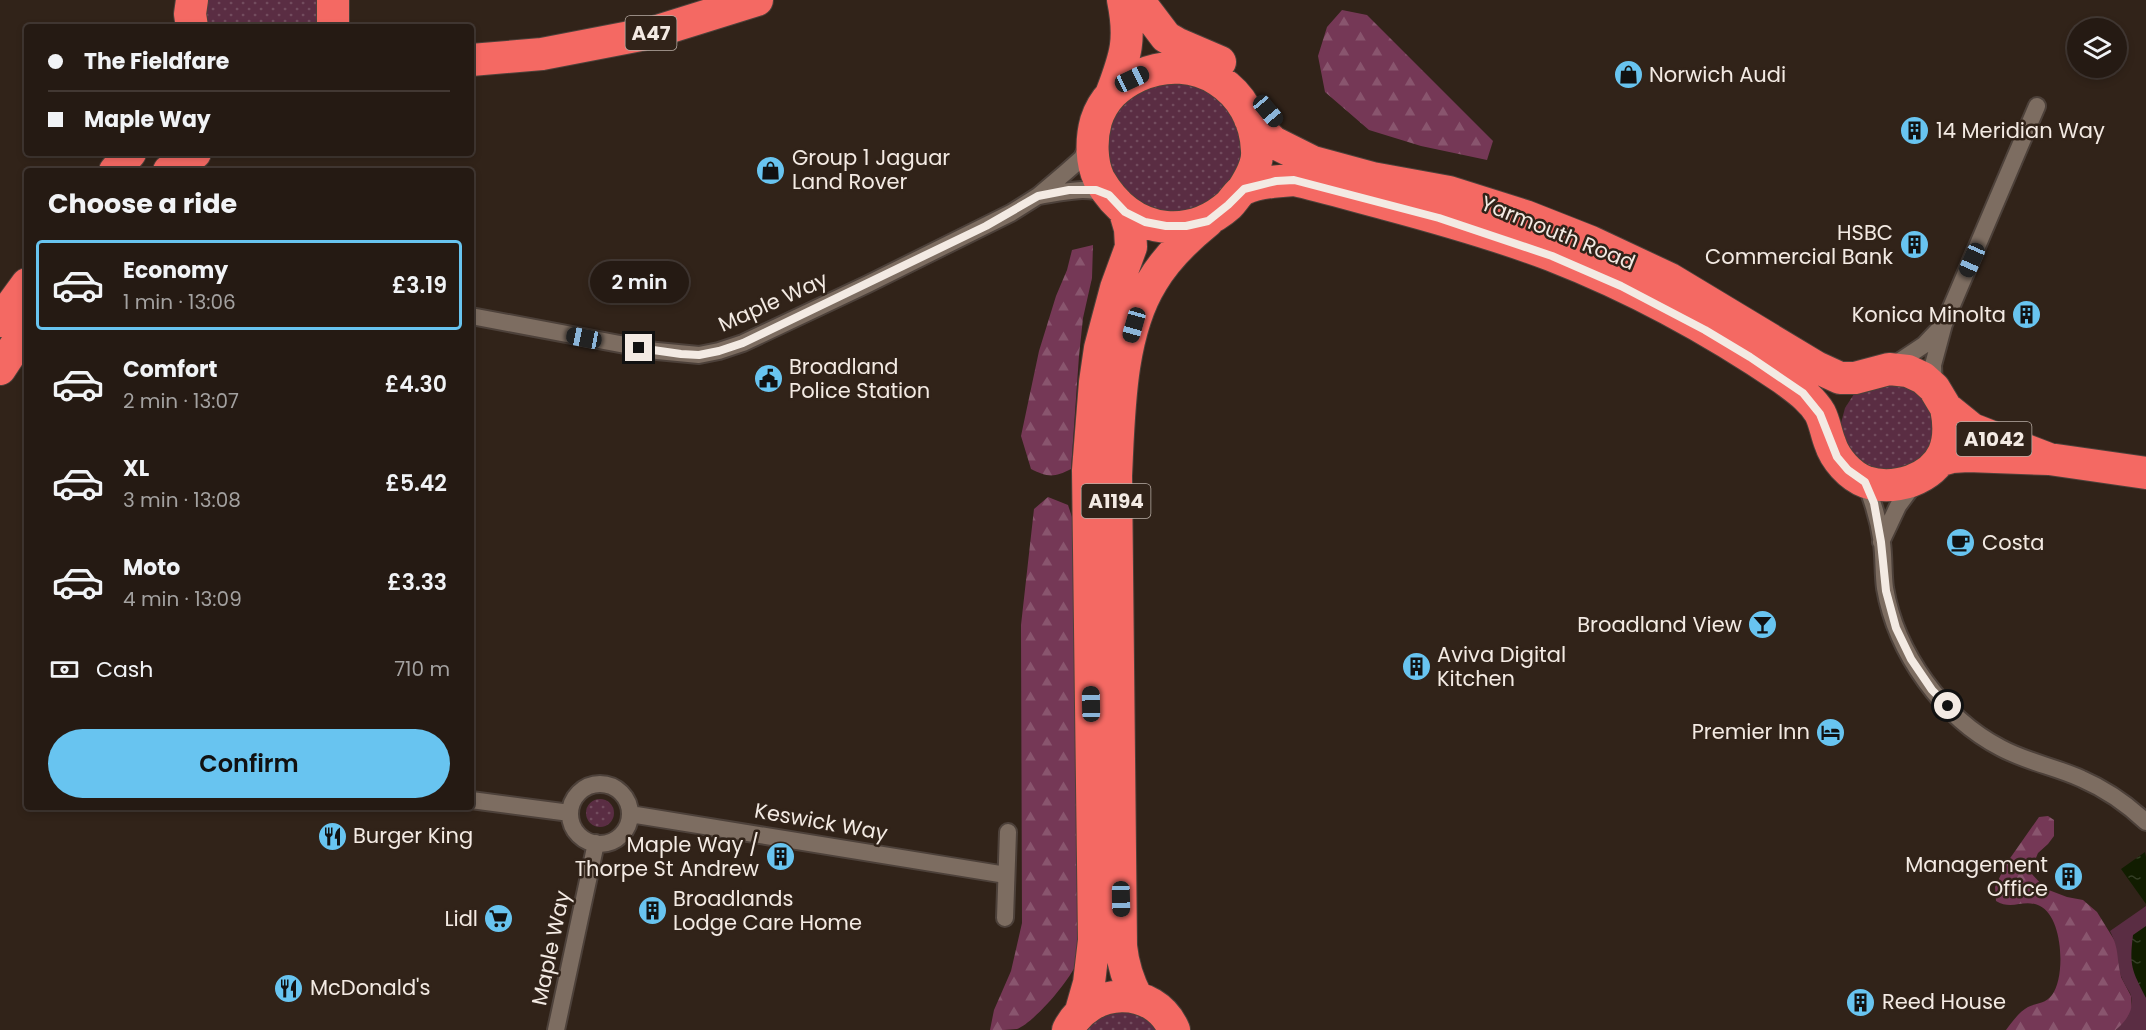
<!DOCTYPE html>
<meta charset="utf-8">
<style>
:root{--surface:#251a13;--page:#2d231c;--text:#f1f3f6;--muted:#a3a1a0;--line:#423833;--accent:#68c4f0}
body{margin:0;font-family:Poppins,sans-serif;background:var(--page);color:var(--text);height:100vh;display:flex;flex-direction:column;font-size:22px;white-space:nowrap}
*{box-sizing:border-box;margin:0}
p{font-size:20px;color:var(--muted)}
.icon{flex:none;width:33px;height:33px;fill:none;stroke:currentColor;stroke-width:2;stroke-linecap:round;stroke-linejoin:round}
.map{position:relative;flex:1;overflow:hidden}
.drawer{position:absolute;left:24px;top:168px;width:450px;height:642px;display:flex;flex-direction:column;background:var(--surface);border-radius:6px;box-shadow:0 3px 9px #0003,0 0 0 2px var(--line)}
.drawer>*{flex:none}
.hud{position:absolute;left:24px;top:24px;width:450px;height:132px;border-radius:6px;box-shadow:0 3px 9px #0003,0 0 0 2px var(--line);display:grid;align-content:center;height:132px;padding:0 24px;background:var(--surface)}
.buttons{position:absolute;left:2067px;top:18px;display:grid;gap:12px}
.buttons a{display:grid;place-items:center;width:60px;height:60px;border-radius:50%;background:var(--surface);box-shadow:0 3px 9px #0003,0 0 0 2px var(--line);font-size:30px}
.end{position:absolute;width:27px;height:27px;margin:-14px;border:8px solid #f3eae3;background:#111;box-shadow:0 0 0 3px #111}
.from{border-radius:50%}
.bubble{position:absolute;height:42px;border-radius:21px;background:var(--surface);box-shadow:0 3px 9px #0003,0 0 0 2px var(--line);font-size:20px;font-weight:600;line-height:42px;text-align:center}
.car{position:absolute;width:18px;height:36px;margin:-18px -9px;border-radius:8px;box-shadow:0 0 4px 2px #0007;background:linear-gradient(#222 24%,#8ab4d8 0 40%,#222 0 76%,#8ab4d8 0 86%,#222 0)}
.hud b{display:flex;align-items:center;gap:21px;height:57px;font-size:22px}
.hud b+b{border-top:2px solid var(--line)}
.hud i{width:15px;height:15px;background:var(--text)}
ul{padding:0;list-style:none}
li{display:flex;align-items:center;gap:18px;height:90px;margin:0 12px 9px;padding:0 12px;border:3px solid transparent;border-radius:6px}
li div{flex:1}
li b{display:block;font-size:22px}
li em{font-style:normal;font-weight:600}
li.active{border-color:var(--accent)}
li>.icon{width:54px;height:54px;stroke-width:1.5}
h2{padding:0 24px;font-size:27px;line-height:72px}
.pay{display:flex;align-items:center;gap:15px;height:66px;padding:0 24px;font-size:22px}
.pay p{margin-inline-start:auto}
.primary-button{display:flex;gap:12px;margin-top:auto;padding:12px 24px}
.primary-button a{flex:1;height:69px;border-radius:36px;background:var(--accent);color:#111;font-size:24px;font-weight:600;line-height:69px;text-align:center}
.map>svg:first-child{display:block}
.grass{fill:url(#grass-dots)}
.forest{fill:url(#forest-firs)}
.park{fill:#5a2d43}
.water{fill:url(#water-ripples)}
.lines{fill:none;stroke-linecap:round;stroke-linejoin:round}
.street-casing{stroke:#4d413a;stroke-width:20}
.highway-casing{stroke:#4d413a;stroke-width:34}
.street{stroke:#7d6d61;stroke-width:16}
.highway{stroke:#f46963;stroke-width:32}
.route{stroke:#f3eae3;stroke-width:8}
.labels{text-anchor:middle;stroke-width:5;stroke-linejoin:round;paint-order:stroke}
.shield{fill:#312319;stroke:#b9aea6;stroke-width:1.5}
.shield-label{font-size:20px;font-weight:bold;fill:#f3eae3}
.poi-label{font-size:21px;fill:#f3eae3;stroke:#312319;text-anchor:start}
.street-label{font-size:21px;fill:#f3eae3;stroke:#312319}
</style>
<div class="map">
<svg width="2146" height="1030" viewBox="0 0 2146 1030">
<defs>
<pattern id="grass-dots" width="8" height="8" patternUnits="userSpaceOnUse" patternTransform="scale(1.5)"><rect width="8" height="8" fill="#5a2d43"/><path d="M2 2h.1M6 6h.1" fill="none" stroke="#724c5e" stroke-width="1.8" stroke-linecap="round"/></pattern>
<pattern id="forest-firs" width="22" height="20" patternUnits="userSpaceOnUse" patternTransform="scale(1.5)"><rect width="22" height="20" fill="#753856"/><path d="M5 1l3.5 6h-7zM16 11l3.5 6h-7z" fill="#89556e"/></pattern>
<pattern id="water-ripples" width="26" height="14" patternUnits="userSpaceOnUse" patternTransform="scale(1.5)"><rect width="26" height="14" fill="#111d00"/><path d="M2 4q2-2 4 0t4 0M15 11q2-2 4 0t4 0" fill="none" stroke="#343e25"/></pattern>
</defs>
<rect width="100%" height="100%" fill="#312319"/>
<path class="grass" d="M203,0h114l1,27h-115z
M1106 146a68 68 0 1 1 136 0a68 68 0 1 1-136 0Z
M1896,380l27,14 13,28 -7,30 -10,12 -29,11 -30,-10 -18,-26 -1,-16 4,-15 9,-14 12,-9z
M586 813a14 14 0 1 1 28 0a14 14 0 1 1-28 0Z
M1133,1011l14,7 11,12h-75l20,-18z"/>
<path class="forest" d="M1342,10l25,5 126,126 -6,19 -66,-14 -52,-16 -44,-38 -7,-36 9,-29z
M1093,245l-1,33 -9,40 -4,38 -8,113c-17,9 -24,8 -40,0l-10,-33 18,-85 17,-55 11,-26 5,-20z
M1048,497l20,8 4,12 9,402c-1,12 1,29 -3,41 -6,18 -43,62 -61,69 -8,1 -19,1 -27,1l4,-20 17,-39 11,-48 -1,-298 13,-116z
M2048,816l6,4v16l-6,8 -10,9 -8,19 16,17 21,8 16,3 14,12 21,34 3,31 10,19 1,14 -7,12 -9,8h-110c6,-8 13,-18 22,-23 10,-5 16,-2 24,-12 14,-19 11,-78 -12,-89 -17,-8 -27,5 -44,-5l-1,-14 11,-23 33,-47z"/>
<path class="park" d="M2146,906v124h-30c11,-10 20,-22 14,-37 -3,-5 -7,-11 -9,-17 -5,-19 -1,-25 -11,-45z"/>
<path class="water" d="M2145,852l1,5v47l-25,-35z
M2146,926v72c-14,-28 -17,-31 -13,-63z"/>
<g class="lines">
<defs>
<path id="street" d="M1039,196c24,-4 45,-10 69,-2
M471,316l186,35 42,4 20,-4 24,-8 125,-59 143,-71 27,-17 27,-23 17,-15 7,-15
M1891,367l33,-22 17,-18
M1934,388l-1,-23 11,-41 93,-218
M1865,482c8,19 14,40 17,61 2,15 1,30 3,45 11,65 58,130 116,160 26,14 55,19 81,31 23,10 46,26 64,43
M1881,542l17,-36 17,-23
M570 814a30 30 0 1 1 60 0a30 30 0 1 1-60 0Z
M471,800l99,13
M630,814l376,61
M1005,918l3,-86
M556,1030l40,-187"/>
<path id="highway" d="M1138,0l28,37 12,7 42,18
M192,27l-2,-13 2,-14
M333,27v-27
M471,60l71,-6 109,-21 106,-33
M1112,92c14,-37 19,-53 11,-92
M1250,119l23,23 40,20 59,16 77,14 76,24 66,26 79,37 146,88 24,11h15l34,-9 19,2 15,7 11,10 12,20 26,21 77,30
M115,171l15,-18
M169,171l26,-18
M1243,189c7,-11 15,-25 14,-38 -2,-63 -62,-101 -119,-75 -21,10 -35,23 -42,45 -5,18 -5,41 3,58 15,26 36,45 67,48 25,2 45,-6 63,-22 5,-5 9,-13 15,-16 14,-7 35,-8 50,-9 31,7 61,16 92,24 56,15 112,31 165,51 82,32 161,75 233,124 13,10 27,19 36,34 5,10 6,20 10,30 5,16 20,33 36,39 15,5 30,4 45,-1 34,-13 42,-39 35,-73
M0,321l27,-37
M0,369l27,-41
M1941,460l11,-3 16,-1 81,3 97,14
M1137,998c-9,-17 -14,-33 -16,-52l-5,-470c3,-60 3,-141 36,-194 14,-24 35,-44 56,-61
M1081,1011l8,-28 5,-43 -6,-470 7,-88 5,-34 16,-60 15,-41 -1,-18 -5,-17
M1068,1030c21,-43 86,-47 106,0"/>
</defs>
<use href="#street" class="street-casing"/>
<use href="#highway" class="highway-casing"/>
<use href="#street" class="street"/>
<use href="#highway" class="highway"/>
</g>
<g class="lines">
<path class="route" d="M639,348l42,6 18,1 20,-4 24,-8 243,-117 52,-30 31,-6h27l13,5 16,17 20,10 21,4h20l22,-5 20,-16 16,-16 32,-8 18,-1 145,38 113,38 69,30 84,44 45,27 53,36 17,21 17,43 11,13 17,12 9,21 7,39 5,49 10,37 15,31 21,31 16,16"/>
</g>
<defs>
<symbol id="shop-disc" viewBox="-11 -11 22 22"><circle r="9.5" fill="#68c4f0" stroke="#312319"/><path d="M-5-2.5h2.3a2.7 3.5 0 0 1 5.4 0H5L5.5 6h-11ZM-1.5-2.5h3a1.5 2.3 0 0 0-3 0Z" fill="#111"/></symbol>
<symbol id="building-disc" viewBox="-11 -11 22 22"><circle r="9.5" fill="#68c4f0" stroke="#312319"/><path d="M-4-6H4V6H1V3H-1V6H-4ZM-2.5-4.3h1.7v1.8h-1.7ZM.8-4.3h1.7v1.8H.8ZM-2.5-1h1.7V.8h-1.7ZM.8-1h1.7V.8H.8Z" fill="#111"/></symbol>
<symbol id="civic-disc" viewBox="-11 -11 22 22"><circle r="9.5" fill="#68c4f0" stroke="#312319"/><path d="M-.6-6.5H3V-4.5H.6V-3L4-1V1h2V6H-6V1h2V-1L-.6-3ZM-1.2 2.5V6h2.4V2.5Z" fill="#111"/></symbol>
<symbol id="cafe-disc" viewBox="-11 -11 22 22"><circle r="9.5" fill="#68c4f0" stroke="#312319"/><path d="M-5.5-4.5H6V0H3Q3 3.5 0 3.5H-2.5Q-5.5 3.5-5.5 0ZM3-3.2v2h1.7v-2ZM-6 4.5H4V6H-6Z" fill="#111"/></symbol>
<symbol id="bar-disc" viewBox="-11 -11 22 22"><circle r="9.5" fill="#68c4f0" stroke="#312319"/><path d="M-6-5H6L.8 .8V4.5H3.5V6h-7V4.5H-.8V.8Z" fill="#111"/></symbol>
<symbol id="hotel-disc" viewBox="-11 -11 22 22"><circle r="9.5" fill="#68c4f0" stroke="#312319"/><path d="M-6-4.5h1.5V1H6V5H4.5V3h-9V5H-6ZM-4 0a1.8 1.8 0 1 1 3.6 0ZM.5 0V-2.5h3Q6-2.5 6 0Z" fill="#111"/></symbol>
<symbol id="restaurant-disc" viewBox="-11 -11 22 22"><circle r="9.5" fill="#68c4f0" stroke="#312319"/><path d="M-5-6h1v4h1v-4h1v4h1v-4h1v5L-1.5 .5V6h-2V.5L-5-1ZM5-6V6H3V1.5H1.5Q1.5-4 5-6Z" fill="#111"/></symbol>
<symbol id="supermarket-disc" viewBox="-11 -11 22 22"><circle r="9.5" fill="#68c4f0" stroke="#312319"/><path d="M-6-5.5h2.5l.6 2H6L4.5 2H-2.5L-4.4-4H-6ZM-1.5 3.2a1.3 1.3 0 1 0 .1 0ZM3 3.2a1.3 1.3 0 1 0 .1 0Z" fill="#111"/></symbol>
</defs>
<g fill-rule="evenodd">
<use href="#shop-disc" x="1612" y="58" width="33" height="33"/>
<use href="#building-disc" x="1898" y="114" width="33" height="33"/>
<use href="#shop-disc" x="754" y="154" width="33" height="33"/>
<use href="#building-disc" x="1898" y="228" width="33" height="33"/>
<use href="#building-disc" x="2010" y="298" width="33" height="33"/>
<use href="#civic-disc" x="752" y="362" width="33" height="33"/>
<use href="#cafe-disc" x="1944" y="526" width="33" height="33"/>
<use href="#bar-disc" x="1746" y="608" width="33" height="33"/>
<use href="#building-disc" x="1400" y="650" width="33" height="33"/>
<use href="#hotel-disc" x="1814" y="716" width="33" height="33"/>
<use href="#restaurant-disc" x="316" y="820" width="33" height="33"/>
<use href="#building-disc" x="764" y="840" width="33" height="33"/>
<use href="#building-disc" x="2052" y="860" width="33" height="33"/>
<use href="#building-disc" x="636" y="894" width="33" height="33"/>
<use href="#supermarket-disc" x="482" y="902" width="33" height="33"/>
<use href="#restaurant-disc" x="272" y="972" width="33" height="33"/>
<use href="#building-disc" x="1844" y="986" width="33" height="33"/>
</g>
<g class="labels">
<g class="shield">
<rect x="625.5" y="16" width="51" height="34" rx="4.5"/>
<rect x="1956.5" y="422" width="75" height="34" rx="4.5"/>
<rect x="1081.5" y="484" width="69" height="34" rx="4.5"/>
</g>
<g class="shield-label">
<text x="651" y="40">A47</text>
<text x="1994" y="446">A1042</text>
<text x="1116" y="508">A1194</text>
</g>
<g class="poi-label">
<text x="1649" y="82">Norwich Audi</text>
<text x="1936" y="138">14 Meridian Way</text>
<text x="792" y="165">Group 1 Jaguar<tspan x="792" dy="24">Land Rover</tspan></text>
<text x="1893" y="240" text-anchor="end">HSBC<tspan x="1893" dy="24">Commercial Bank</tspan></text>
<text x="2006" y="322" text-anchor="end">Konica Minolta</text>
<text x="789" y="374">Broadland<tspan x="789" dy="24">Police Station</tspan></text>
<text x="1982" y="550">Costa</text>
<text x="1742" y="632" text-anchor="end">Broadland View</text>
<text x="1437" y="662">Aviva Digital<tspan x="1437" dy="24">Kitchen</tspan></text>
<text x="1810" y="739" text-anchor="end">Premier Inn</text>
<text x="353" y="843">Burger King</text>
<text x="759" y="852" text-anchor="end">Maple Way /<tspan x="759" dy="24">Thorpe St Andrew</tspan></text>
<text x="2048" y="872" text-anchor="end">Management<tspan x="2048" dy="24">Office</tspan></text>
<text x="673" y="906">Broadlands<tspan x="673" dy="24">Lodge Care Home</tspan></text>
<text x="478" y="926" text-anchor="end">Lidl</text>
<text x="310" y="995">McDonald's</text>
<text x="1882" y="1009">Reed House</text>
</g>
<g class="street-label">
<text transform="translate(1558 233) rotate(22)" y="7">Yarmouth Road</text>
<text transform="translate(773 302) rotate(-24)" y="7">Maple Way</text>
<text transform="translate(821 822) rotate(10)" y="7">Keswick Way</text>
<text transform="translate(551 948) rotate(-78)" y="7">Maple Way</text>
</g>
</g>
</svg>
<div class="buttons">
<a><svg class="icon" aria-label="layers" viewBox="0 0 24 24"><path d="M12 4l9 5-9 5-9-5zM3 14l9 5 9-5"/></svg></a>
</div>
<i class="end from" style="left:1948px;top:706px"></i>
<i class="end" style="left:639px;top:348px"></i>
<div class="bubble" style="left:590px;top:261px;width:99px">2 min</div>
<i class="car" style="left:1132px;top:79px;rotate:65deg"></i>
<i class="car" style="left:1268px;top:111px;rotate:140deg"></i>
<i class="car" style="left:1972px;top:260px;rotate:204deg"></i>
<i class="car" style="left:1134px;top:325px;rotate:196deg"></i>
<i class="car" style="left:584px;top:338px;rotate:281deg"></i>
<i class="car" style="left:1091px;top:704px;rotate:359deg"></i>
<i class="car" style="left:1121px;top:899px;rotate:179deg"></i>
<div class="hud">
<b><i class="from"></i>The Fieldfare</b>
<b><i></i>Maple Way</b>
</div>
<section class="drawer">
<h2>Choose a ride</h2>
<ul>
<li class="active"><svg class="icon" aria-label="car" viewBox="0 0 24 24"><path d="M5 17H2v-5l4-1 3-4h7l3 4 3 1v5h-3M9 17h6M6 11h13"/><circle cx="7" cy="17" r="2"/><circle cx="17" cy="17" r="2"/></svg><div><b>Economy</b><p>1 min · 13:06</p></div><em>£3.19</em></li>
<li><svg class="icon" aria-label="car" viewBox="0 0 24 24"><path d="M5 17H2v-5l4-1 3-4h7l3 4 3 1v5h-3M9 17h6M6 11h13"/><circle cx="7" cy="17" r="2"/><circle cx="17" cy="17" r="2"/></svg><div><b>Comfort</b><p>2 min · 13:07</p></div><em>£4.30</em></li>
<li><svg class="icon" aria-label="car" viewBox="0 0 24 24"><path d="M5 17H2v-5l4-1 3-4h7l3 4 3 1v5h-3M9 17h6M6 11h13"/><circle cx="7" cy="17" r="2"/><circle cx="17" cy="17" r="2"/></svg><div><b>XL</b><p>3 min · 13:08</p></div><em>£5.42</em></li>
<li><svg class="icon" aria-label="car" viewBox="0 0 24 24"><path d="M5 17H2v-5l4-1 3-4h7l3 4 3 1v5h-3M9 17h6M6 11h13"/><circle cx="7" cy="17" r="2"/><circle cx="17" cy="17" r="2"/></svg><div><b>Moto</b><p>4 min · 13:09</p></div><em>£3.33</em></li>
</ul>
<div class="pay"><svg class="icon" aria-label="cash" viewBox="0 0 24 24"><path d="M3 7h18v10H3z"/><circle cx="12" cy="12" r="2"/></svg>Cash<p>710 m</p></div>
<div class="primary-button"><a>Confirm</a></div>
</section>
</div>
